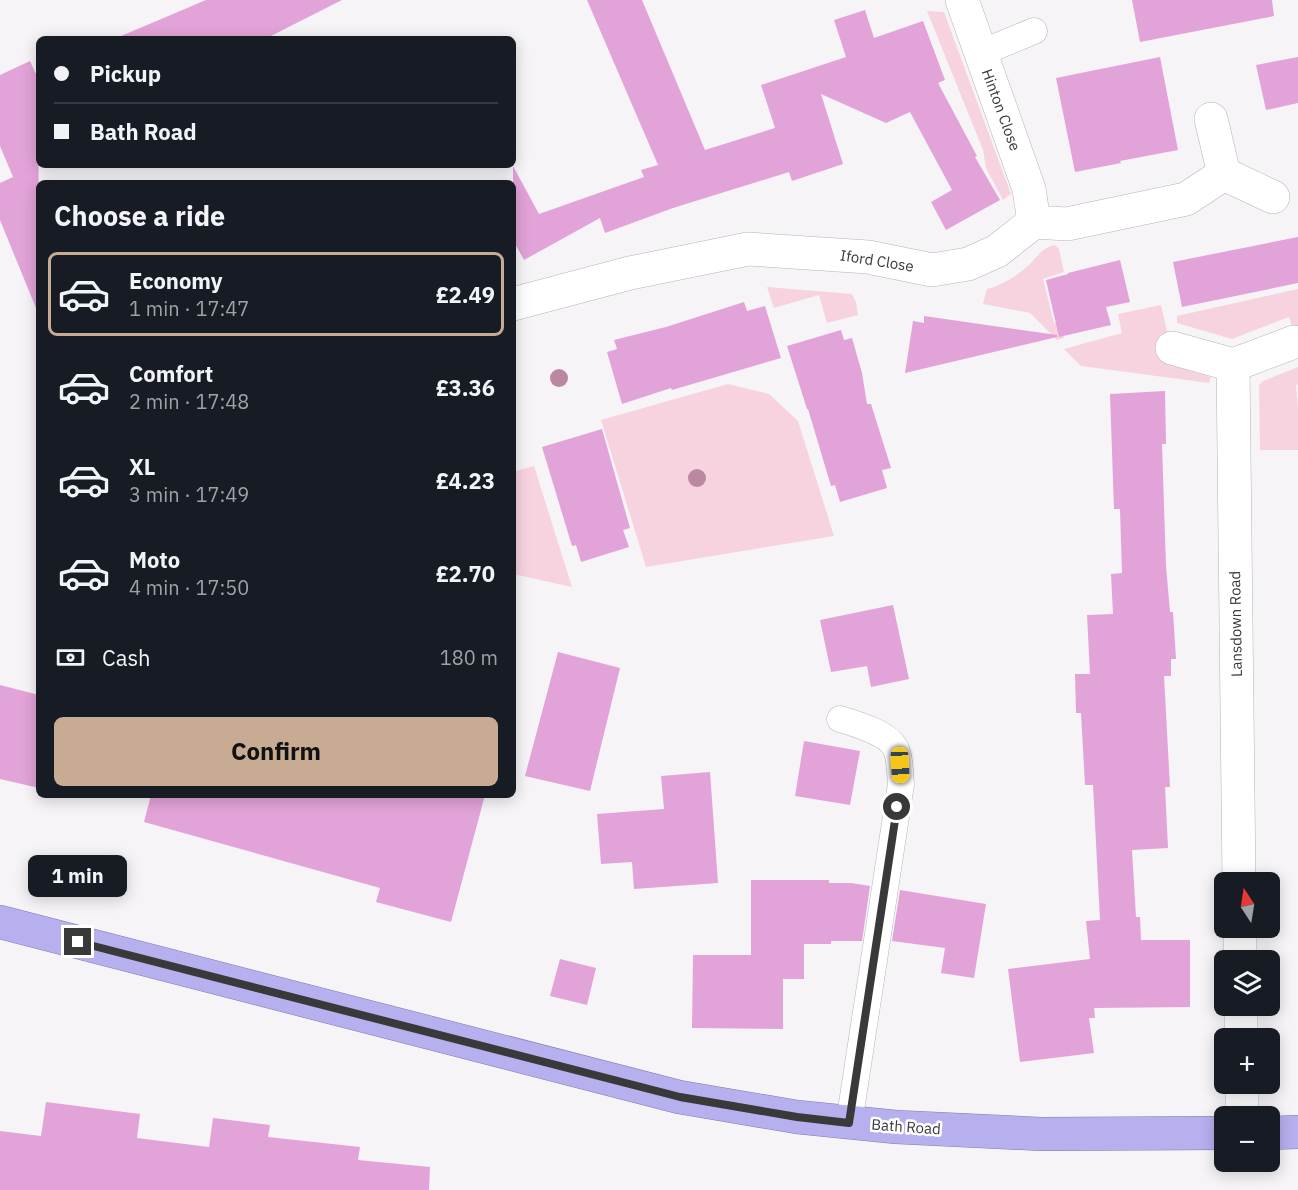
<!DOCTYPE html>
<meta charset="utf-8">
<style>
:root{--surface:#171b24;--page:#20242c;--text:#f1f3f6;--muted:#9ea1a6;--line:#363941;--accent:#c7ac93}
body{margin:0;font-family:"IBM Plex Sans",sans-serif;background:var(--page);color:var(--text);height:100vh;display:flex;flex-direction:column;font-size:22px;white-space:nowrap}
*{box-sizing:border-box;margin:0}
p{font-size:20px;color:var(--muted)}
.icon{flex:none;width:33px;height:33px;fill:none;stroke:currentColor;stroke-width:2;stroke-linecap:round;stroke-linejoin:round}
.map{position:relative;flex:1;overflow:hidden}
.sheet{position:absolute;left:36px;top:180px;width:480px;height:618px;display:flex;flex-direction:column;background:var(--surface);border-radius:9px;box-shadow:0 3px 15px #0003}
.sheet>*{flex:none}
.top-card{position:absolute;left:36px;top:36px;width:480px;height:132px;border-radius:9px;box-shadow:0 3px 15px #0003;display:grid;align-content:center;height:132px;padding:0 18px;background:var(--surface)}
.needle{width:39px;rotate:348deg}
.buttons{position:absolute;left:1214px;top:872px;display:grid;gap:12px}
.buttons a{display:grid;place-items:center;width:66px;height:66px;border-radius:9px;background:var(--surface);box-shadow:0 3px 15px #0003;font-size:30px}
.end{position:absolute;width:27px;height:27px;margin:-14px;border:8px solid #39393a;background:#fff;box-shadow:0 0 0 3px #fff}
.from{border-radius:50%}
.bubble{position:absolute;height:42px;border-radius:9px;background:var(--surface);box-shadow:0 3px 15px #0003;font-size:20px;font-weight:700;line-height:42px;text-align:center}
.car{position:absolute;width:18px;height:36px;margin:-18px -9px;border-radius:8px;box-shadow:0 0 4px 2px #0007;background:linear-gradient(#f5c518 24%,#345 0 40%,#f5c518 0 76%,#345 0 86%,#f5c518 0)}
.top-card b{display:flex;align-items:center;gap:21px;height:57px;font-size:22px}
.top-card b+b{border-top:2px solid var(--line)}
.top-card i{width:15px;height:15px;background:var(--text)}
ul{padding:0;list-style:none}
li{display:flex;align-items:center;gap:18px;height:84px;margin:0 12px 9px;padding:0 6px;border:3px solid transparent;border-radius:9px}
li div{flex:1}
li b{display:block;font-size:22px}
li em{font-style:normal;font-weight:700}
li.current{border-color:var(--accent)}
li>.icon{width:54px;height:54px;stroke-width:1.5}
h2{padding:0 18px;font-size:27px;line-height:72px}
.pay{display:flex;align-items:center;gap:15px;height:66px;padding:0 18px;font-size:22px}
.pay p{margin-inline-start:auto}
.action{display:flex;gap:12px;margin-top:auto;padding:12px 18px}
.action a{flex:1;height:69px;border-radius:9px;background:var(--accent);color:#111;font-size:24px;font-weight:700;line-height:69px;text-align:center}
.map>svg:first-child{display:block}
.green{fill:#f7d3e0}
.building{fill:#e2a3d8}
.lines{fill:none;stroke-linecap:round;stroke-linejoin:round}
.service-casing{stroke:#b5b4b6;stroke-width:27}
.minor-casing{stroke:#b5b4b6;stroke-width:34}
.trunk-casing{stroke:#7f7aad;stroke-width:34}
.service{stroke:#fff;stroke-width:26}
.minor{stroke:#fff;stroke-width:33}
.trunk{stroke:#b7b0ef;stroke-width:33}
.tree{fill:#bb88a1}
.route{stroke:#39393a;stroke-width:8}
.labels{text-anchor:middle;stroke-width:5;stroke-linejoin:round;paint-order:stroke}
.street-label{font-size:15px;fill:#39393a;stroke:#fff}
</style>
<div class="map">
<svg width="1298" height="1190" viewBox="0 0 1298 1190">
<rect width="100%" height="100%" fill="#f6f4f7"/>
<path class="green" d="M927,11l17,1 67,182 -8,6 -17,-32 -3,-18z
M1055,245l4,4 5,23 -21,7 11,44h6l4,15 -7,2 -27,-27 -47,-9 4,-15c15,-4 30,-13 42,-24 8,-8 14,-18 26,-20z
M767,287l85,7 4,8 2,13 -31,8 -8,-28 -45,13z
M1298,289v56l-9,-28 -57,22 -55,-16v-7z
M1161,305l6,26 7,3 -7,30 44,13 -2,6 -128,-17 -17,-17 58,-16 -4,-19z
M1298,367v17l-2,1 2,24v41h-38l-1,-65 4,-4z
M728,384l41,10 29,27 36,115 -188,31 -45,-147z
M534,466l38,121 -59,-13v-102z"/>
<path class="building" d="M206,0h136l-77,39h-151z
M587,0h55l63,150 70,-22 -14,-43 85,-28 -12,-37 31,-10 9,28 49,-17 22,59 -7,3 39,73 -2,1 25,43 -54,30 -15,-28 21,-12 -42,-78 -24,11 -65,-29 22,70 -51,17 -3,-9 -116,36 -68,25 -5,-15 -76,42 -11,-20v-74l26,48 105,-37 -3,-7 17,-5z
M1132,0h140l2,16 -134,26z
M1160,57l18,93 -58,11 1,2 -46,9 -19,-94z
M1298,57v46l-32,7 -10,-45z
M30,61l9,20 -1,232 -38,-93v-37l13,-6 -13,-31v-71z
M1298,237v46l-116,24 -9,-45z
M1120,260l10,42 -24,5 5,18 -52,12 -13,-57 22,-6v-1z
M744,302l3,9 18,-5 16,52 -109,32 -1,-2 -49,16 -15,-52 10,-3 -3,-9 52,-13z
M924,316l133,19v2l-152,36 8,-52 11,2z
M841,330l3,10 8,-2 10,35 5,31h4l20,64 -9,2 5,18 -47,14 -5,-17 -4,1 -23,-77h-1l-20,-63z
M1165,391l1,53h-4l4,122 4,46h3l3,47h-5v17h-7l6,111h-5l3,61 -36,2 4,67h4l1,23h49v67l-96,1 1,10h-6l5,35 -74,9 -12,-93 82,-10 -4,-38 14,-1 -7,-135h-8l-4,-72h-5l-1,-39h15l-3,-59 26,-1 -2,-40 11,-1 -2,-64h-6l-4,-115z
M602,429l28,99 -7,2 6,17 -48,15 -5,-17 -4,1 -30,-99z
M893,605l16,74 -38,8 -4,-21 -36,6 -11,-52z
M558,652l62,16 -30,123 -65,-15z
M0,685l39,10v93l-39,-9z
M804,741l56,10 -10,54 -55,-9z
M710,772l8,111 -84,6 -2,-27 -31,2 -4,-50 67,-5 -3,-33z
M151,795h334l-34,127 -75,-20 4,-14 -236,-66z
M751,880h78v3h22l19,3 -8,55h-31v3h-27v35h-21v50l-91,-1 1,-73h58z
M900,890l86,14 -12,74 -33,-5 4,-25 -53,-7z
M560,959l36,9 -9,37 -37,-9z
M46,1102l94,12 -3,24 72,9 4,-29 57,7 -2,12 92,10 -2,13 72,7 -1,23h-429v-59l41,5z"/>
<g class="lines">
<defs>
<path id="service" d="M981,53l53,-22
M840,719c16,5 46,13 55,28 5,9 5,27 6,37l-52,339"/>
<path id="minor" d="M962,0l67,189 5,33
M1211,119l13,55 49,23
M513,304l117,-31 118,-24 120,8 64,13 36,-6 29,-13 37,-29 33,2 119,-25 38,-25
M1172,348l61,17 61,-23
M1233,365l6,517
M1240,927v33
M1241,1005v33
M1242,1083v33"/>
<path id="trunk" d="M0,922l679,175 118,20 99,10 145,7 183,-1
M1269,1133l29,-1"/>
</defs>
<use href="#service" class="service-casing"/>
<use href="#minor" class="minor-casing"/>
<use href="#trunk" class="trunk-casing"/>
<use href="#service" class="service"/>
<use href="#minor" class="minor"/>
<use href="#trunk" class="trunk"/>
</g>
<g class="tree">
<circle cx="559" cy="378" r="9"/>
<circle cx="697" cy="478" r="9"/>
</g>
<g class="lines">
<path class="route" d="M78,942l602,155 117,20 52,6 48,-316"/>
</g>
<g class="labels">
<g class="street-label">
<text transform="translate(1001 110) rotate(70)" y="5">Hinton Close</text>
<text transform="translate(877 261) rotate(9)" y="5">Iford Close</text>
<text transform="translate(1236 624) rotate(-91)" y="5">Lansdown Road</text>
<text transform="translate(906 1127) rotate(4)" y="5">Bath Road</text>
</g>
</g>
</svg>
<div class="buttons">
<a><svg class="needle" viewBox="-14 -14 28 28"><path d="M0-13l5 13h-10z" fill="#e53935"/><path d="M0 13l5-13h-10z" fill="#9ea1a6"/></svg></a>
<a><svg class="icon" aria-label="layers" viewBox="0 0 24 24"><path d="M12 4l9 5-9 5-9-5zM3 14l9 5 9-5"/></svg></a>
<a>+</a>
<a>−</a>
</div>
<i class="end from" style="left:897px;top:807px"></i>
<i class="end" style="left:78px;top:942px"></i>
<div class="bubble" style="left:28px;top:855px;width:99px">1 min</div>
<i class="car" style="left:900px;top:765px;rotate:177deg"></i>
<div class="top-card">
<b><i class="from"></i>Pickup</b>
<b><i></i>Bath Road</b>
</div>
<section class="sheet">
<h2>Choose a ride</h2>
<ul>
<li class="current"><svg class="icon" aria-label="car" viewBox="0 0 24 24"><path d="M5 17H2v-5l4-1 3-4h7l3 4 3 1v5h-3M9 17h6M6 11h13"/><circle cx="7" cy="17" r="2"/><circle cx="17" cy="17" r="2"/></svg><div><b>Economy</b><p>1 min · 17:47</p></div><em>£2.49</em></li>
<li><svg class="icon" aria-label="car" viewBox="0 0 24 24"><path d="M5 17H2v-5l4-1 3-4h7l3 4 3 1v5h-3M9 17h6M6 11h13"/><circle cx="7" cy="17" r="2"/><circle cx="17" cy="17" r="2"/></svg><div><b>Comfort</b><p>2 min · 17:48</p></div><em>£3.36</em></li>
<li><svg class="icon" aria-label="car" viewBox="0 0 24 24"><path d="M5 17H2v-5l4-1 3-4h7l3 4 3 1v5h-3M9 17h6M6 11h13"/><circle cx="7" cy="17" r="2"/><circle cx="17" cy="17" r="2"/></svg><div><b>XL</b><p>3 min · 17:49</p></div><em>£4.23</em></li>
<li><svg class="icon" aria-label="car" viewBox="0 0 24 24"><path d="M5 17H2v-5l4-1 3-4h7l3 4 3 1v5h-3M9 17h6M6 11h13"/><circle cx="7" cy="17" r="2"/><circle cx="17" cy="17" r="2"/></svg><div><b>Moto</b><p>4 min · 17:50</p></div><em>£2.70</em></li>
</ul>
<div class="pay"><svg class="icon" aria-label="cash" viewBox="0 0 24 24"><path d="M3 7h18v10H3z"/><circle cx="12" cy="12" r="2"/></svg>Cash<p>180 m</p></div>
<div class="action"><a>Confirm</a></div>
</section>
</div>
